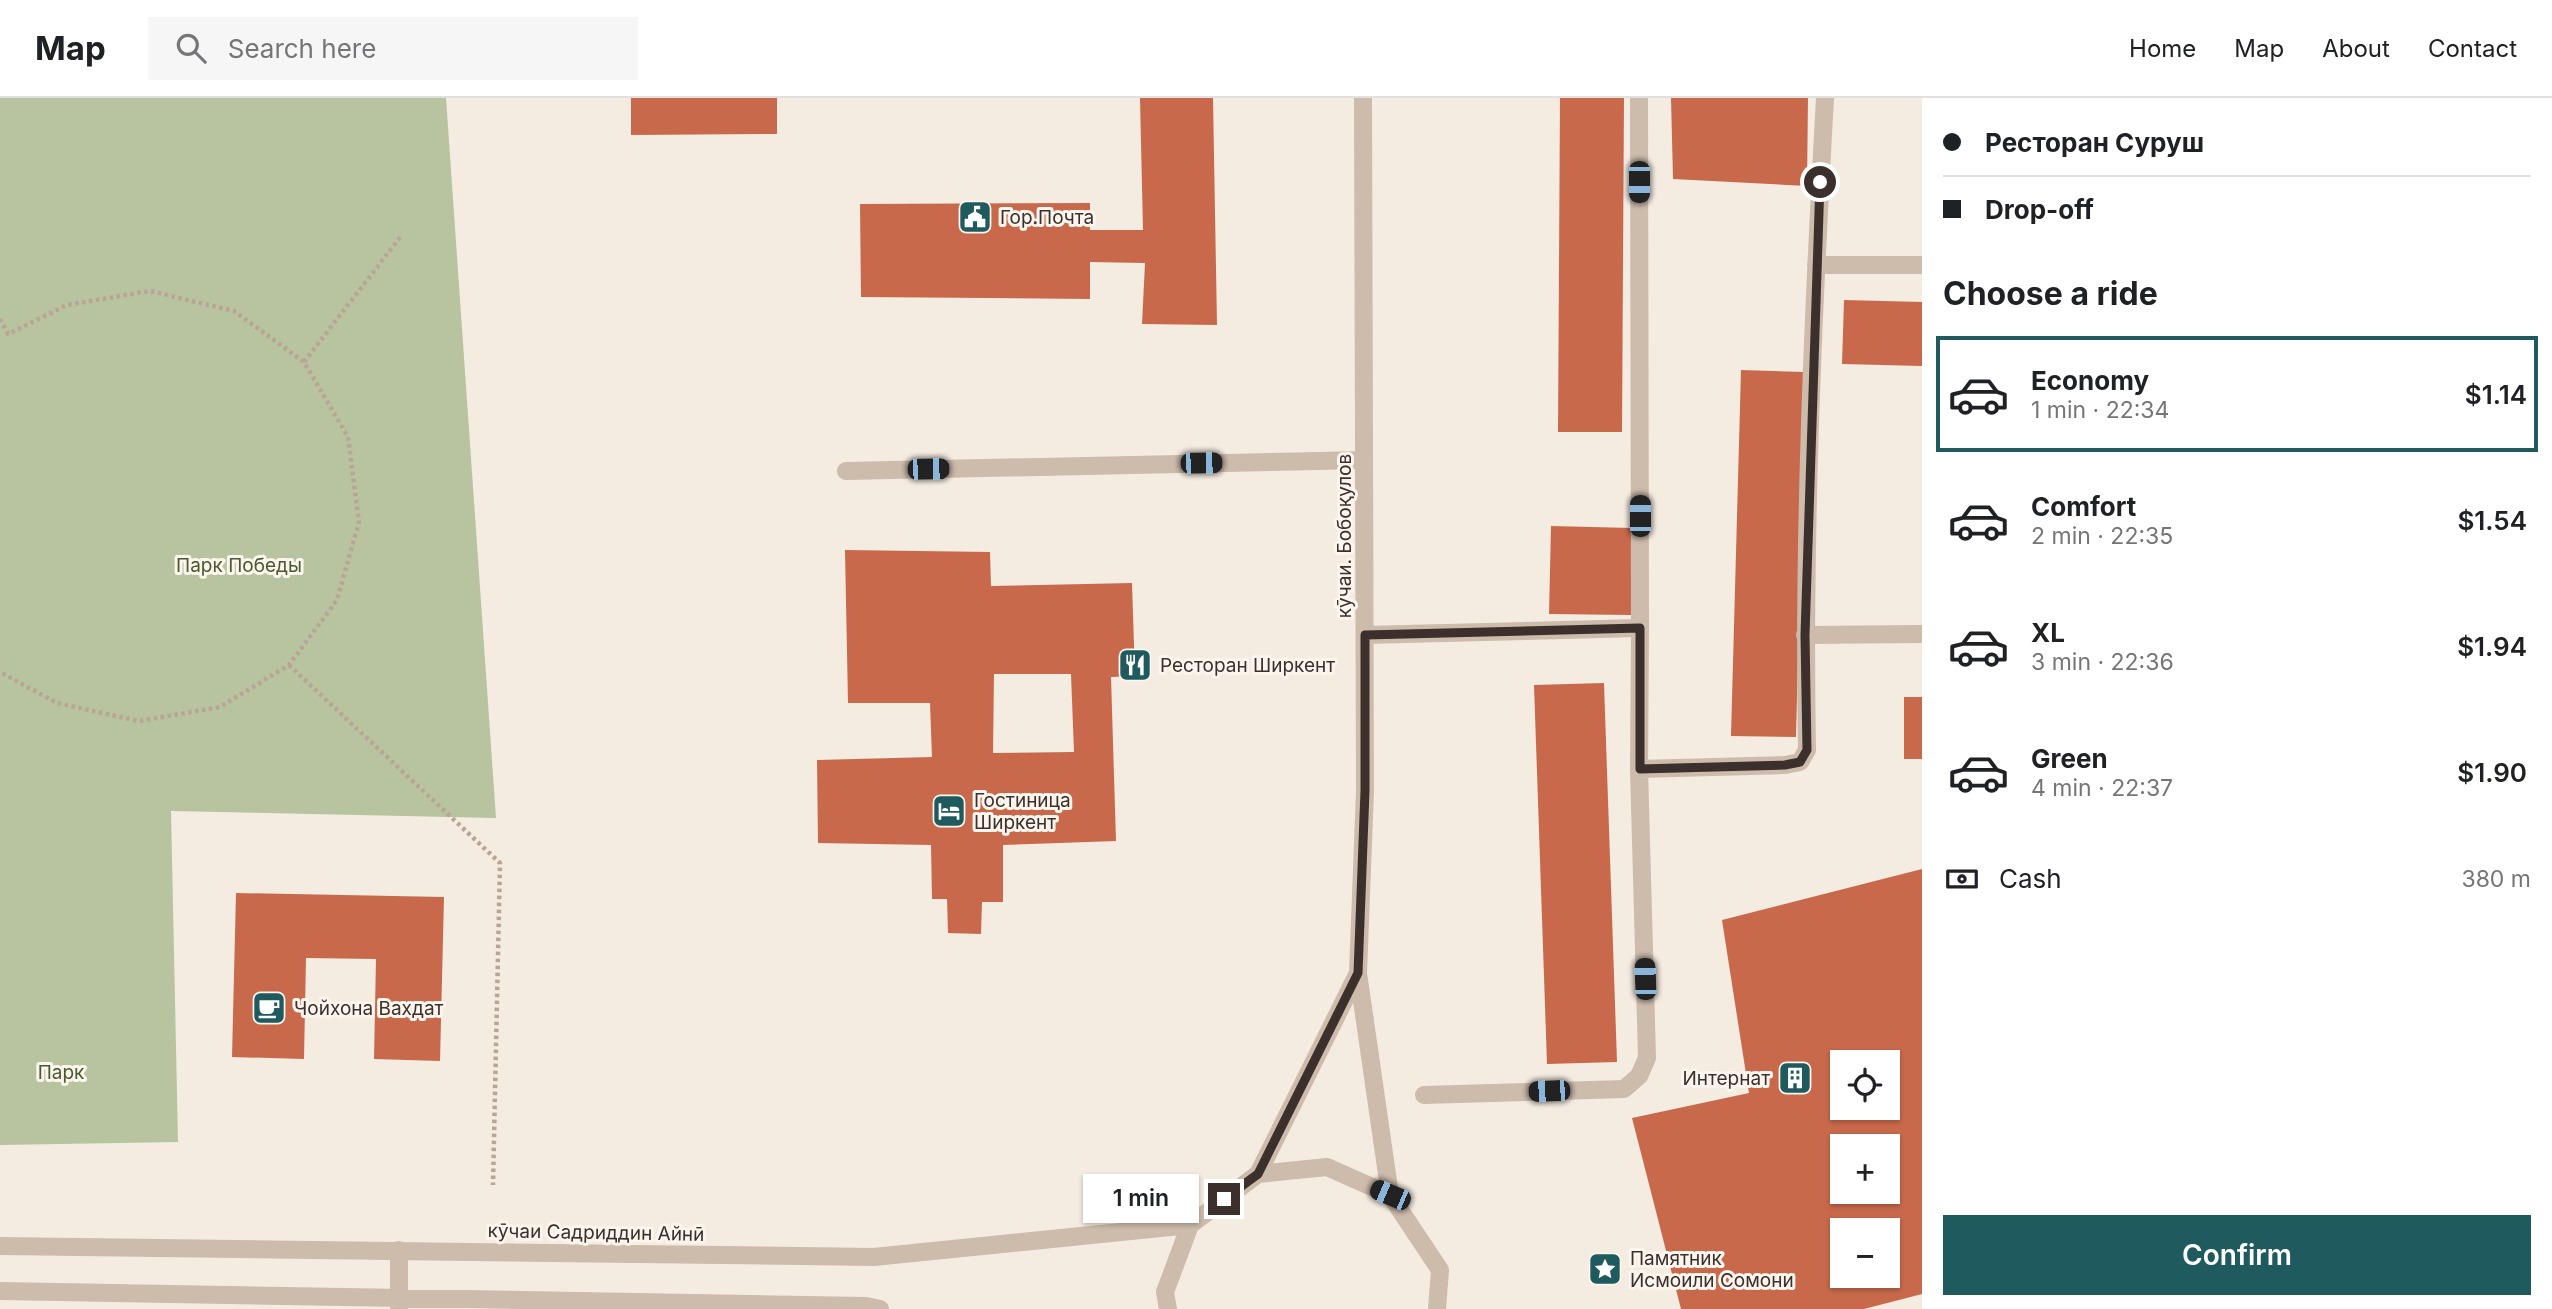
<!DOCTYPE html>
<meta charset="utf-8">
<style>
:root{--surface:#fff;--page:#f6f6f6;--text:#202124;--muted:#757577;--line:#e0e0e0;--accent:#1f5a5e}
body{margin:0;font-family:Inter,sans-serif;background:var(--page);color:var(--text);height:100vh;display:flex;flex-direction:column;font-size:26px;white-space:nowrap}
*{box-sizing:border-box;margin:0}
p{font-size:23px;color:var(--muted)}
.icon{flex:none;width:38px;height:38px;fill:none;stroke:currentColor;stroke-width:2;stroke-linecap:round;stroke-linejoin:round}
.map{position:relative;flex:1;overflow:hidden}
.side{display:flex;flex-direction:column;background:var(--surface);width:630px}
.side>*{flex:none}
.hud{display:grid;align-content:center;height:154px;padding:0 21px;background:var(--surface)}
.tools{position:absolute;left:1830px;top:952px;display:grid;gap:14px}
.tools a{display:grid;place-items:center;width:70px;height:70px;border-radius:0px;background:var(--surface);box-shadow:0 2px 5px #0004;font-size:35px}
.end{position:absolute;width:32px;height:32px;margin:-16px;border:9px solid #3b302b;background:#fff;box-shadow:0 0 0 4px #fff}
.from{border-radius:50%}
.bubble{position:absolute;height:49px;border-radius:0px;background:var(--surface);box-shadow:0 2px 5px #0004;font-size:23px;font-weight:600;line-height:49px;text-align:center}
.car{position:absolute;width:21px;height:42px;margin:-21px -10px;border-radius:9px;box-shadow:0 0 5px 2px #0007;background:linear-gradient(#222 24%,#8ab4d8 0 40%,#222 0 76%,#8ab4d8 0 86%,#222 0)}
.hud b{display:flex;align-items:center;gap:24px;height:66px;font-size:26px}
.hud b+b{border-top:2px solid var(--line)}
.hud i{width:18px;height:18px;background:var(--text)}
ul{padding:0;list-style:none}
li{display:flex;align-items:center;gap:21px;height:116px;margin:0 14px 10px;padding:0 7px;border:4px solid transparent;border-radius:0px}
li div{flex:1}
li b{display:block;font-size:26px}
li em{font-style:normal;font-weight:600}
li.selected{border-color:var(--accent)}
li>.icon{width:63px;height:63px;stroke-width:1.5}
h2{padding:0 21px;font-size:32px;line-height:84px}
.pay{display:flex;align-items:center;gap:18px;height:77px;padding:0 21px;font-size:26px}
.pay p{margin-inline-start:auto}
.action{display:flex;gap:14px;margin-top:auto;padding:14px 21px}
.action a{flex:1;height:80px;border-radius:0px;background:var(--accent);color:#fff;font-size:28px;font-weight:600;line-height:80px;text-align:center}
header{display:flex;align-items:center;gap:42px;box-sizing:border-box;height:98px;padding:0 35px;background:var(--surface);border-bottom:2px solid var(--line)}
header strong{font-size:33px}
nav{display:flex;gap:38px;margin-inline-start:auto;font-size:24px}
.search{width:490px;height:63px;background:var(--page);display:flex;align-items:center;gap:18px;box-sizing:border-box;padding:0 24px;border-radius:0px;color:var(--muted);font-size:26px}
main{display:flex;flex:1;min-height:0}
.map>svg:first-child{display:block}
.green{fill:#b8c4a0}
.building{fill:#c8694b;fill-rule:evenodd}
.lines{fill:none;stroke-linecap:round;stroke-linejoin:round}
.path{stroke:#b9a596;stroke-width:4.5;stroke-dasharray:3.5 3.5;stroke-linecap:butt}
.minor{stroke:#cdbbac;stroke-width:18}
.route{stroke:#3b302b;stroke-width:9}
.labels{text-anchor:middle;stroke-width:6;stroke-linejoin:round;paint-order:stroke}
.poi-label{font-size:19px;fill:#3b302b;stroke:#fbf5ee;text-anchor:start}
.street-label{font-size:19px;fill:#3b302b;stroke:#fbf5ee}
.park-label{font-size:19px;fill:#4a5a2e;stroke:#fbf5ee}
</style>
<header>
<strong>Map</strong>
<div class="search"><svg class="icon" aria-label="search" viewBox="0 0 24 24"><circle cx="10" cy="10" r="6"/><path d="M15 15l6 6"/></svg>Search here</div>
<nav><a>Home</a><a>Map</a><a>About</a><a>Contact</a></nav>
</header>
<main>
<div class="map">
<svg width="1922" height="1211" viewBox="0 0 1922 1211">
<rect width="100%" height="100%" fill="#f4ebe1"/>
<path class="green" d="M0,0h446l50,720 -325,-7 7,331 -178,3z"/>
<path class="building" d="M631,0h146v36l-146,1z
M1140,0h73l4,227 -75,-1 3,-61 -55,-1v37l-229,-2 -1,-93 230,-1v27h53z
M1560,0h64l-2,334h-64z
M1671,0h137l-1,88 -134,-7z
M1844,202l78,2v64l-80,-2z
M1741,272l64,2 -9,365 -65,-1z
M1551,428l81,2 -1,87 -82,-1z
M845,452l145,2 1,34 141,-3 3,93 -24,1 5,164 -113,4v57h-21l-1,32 -33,-1 -1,-34h-15l-1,-54 -113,-2 -1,-83 115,-3 -2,-54h-82zM994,576h77l3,78 -81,1z
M1604,585l13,379 -70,2 -13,-379z
M1904,599h18v62h-18z
M1922,771v425l-58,15h-183l-49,-191 117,-25 -27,-173zM1843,964h45v46h-45zM1843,1048h45v46h-45zM1843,1132h45v46h-45z
M236,795l208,4 -4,164 -66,-2 2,-100 -70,-1 -2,101 -72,-2z"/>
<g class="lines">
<path class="path" d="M0,221l8,15 59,-29 83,-14 84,20 70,51 44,75 11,85 -22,78 -48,65 -69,42 -81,14 -82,-18 -57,-31
M304,264l98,-127
M289,567l211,198 -7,322"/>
<path class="minor" d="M1816,167h106
M846,373l518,-11
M1365,537l275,-7 -1,-530
M1805,537l117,-1
M1639,671l146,-4 15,-3 7,-12c-4,-217 6,-435 18,-652
M1358,875l7,-182 -2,-693
M1424,997l200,-6 15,-13 8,-18 -8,-289 1,-141
M1258,1076l100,-201 32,222
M0,1148l874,11 316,-32
M0,1193l866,15 14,3
M399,1211v-59
M1168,1211l-3,-17 25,-67 68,-51 69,-7 63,28 50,75 -3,39"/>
</g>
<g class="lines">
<path class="route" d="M1224,1101l34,-25 100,-201 7,-182v-156l275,-7v141l145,-4 15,-3 7,-12 -2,-115 15,-453"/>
</g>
<defs>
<symbol id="civic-square" viewBox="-11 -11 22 22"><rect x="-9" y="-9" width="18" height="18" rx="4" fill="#1f5a5e" stroke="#fbf5ee"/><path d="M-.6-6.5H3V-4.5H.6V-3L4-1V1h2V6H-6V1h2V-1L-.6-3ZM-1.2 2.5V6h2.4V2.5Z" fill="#fff"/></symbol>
<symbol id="restaurant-square" viewBox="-11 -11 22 22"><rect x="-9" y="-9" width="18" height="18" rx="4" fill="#1f5a5e" stroke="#fbf5ee"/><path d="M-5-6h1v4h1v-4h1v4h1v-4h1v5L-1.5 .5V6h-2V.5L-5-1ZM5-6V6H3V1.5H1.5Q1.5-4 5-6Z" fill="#fff"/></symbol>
<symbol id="hotel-square" viewBox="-11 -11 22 22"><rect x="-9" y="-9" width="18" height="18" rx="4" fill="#1f5a5e" stroke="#fbf5ee"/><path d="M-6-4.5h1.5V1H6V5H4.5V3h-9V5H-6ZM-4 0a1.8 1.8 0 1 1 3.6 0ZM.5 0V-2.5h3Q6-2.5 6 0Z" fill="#fff"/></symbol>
<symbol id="cafe-square" viewBox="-11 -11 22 22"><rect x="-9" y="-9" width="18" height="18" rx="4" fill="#1f5a5e" stroke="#fbf5ee"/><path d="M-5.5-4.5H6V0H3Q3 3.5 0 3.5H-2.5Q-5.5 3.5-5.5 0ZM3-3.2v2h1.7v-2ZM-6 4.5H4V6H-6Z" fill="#fff"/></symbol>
<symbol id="building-square" viewBox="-11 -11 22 22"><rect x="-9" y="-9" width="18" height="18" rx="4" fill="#1f5a5e" stroke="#fbf5ee"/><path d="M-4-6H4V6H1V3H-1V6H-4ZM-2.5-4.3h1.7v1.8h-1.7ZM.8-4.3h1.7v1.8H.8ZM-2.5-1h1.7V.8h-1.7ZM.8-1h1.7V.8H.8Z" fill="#fff"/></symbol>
<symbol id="sight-square" viewBox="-11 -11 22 22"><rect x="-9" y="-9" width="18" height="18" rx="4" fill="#1f5a5e" stroke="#fbf5ee"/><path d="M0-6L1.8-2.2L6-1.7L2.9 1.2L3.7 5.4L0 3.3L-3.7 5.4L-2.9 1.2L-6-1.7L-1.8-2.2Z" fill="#fff"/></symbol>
</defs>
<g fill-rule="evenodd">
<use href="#civic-square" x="956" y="100" width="38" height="38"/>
<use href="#restaurant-square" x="1116" y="548" width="38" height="38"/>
<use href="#hotel-square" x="930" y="694" width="38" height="38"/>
<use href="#cafe-square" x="250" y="891" width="38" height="38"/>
<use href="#building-square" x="1776" y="961" width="38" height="38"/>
<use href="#sight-square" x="1586" y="1152" width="38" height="38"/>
</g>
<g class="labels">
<g class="poi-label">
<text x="1000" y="126">Гор.Почта</text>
<text x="1160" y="574">Ресторан Ширкент</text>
<text x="974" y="709">Гостиница<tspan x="974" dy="22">Ширкент</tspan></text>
<text x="294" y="917">Чойхона Вахдат</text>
<text x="1770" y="987" text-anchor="end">Интернат</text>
<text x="1630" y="1167">Памятник<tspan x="1630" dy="22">Исмоили Сомони</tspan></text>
</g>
<g class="street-label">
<text transform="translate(1344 438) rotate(-90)" y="7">кӯчаи. Бобоқулов</text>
<text transform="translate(596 1134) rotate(1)" y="7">кӯчаи Садриддин Айнӣ</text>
</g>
<g class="park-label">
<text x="239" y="474">Парк Победы</text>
<text x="61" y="981">Парк</text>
</g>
</g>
</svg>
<div class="tools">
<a><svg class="icon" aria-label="locate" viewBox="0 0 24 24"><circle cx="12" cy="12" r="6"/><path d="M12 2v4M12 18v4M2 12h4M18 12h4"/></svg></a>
<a>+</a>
<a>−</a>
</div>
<i class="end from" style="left:1820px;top:84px"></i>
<i class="end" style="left:1224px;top:1101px"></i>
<div class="bubble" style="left:1083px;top:1076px;width:116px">1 min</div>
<i class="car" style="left:1639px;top:84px;rotate:180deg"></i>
<i class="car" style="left:1201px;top:365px;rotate:89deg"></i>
<i class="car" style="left:928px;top:371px;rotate:89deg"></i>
<i class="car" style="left:1640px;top:418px;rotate:0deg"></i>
<i class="car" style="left:1645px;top:881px;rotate:358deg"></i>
<i class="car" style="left:1549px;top:993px;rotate:268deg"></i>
<i class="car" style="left:1390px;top:1097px;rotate:293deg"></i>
</div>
<section class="side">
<div class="hud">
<b><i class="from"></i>Ресторан Суруш</b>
<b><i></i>Drop-off</b>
</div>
<h2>Choose a ride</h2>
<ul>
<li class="selected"><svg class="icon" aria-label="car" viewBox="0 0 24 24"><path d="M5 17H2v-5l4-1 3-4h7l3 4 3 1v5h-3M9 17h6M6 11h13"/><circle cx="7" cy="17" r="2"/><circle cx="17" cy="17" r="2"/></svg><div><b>Economy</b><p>1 min · 22:34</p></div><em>$1.14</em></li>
<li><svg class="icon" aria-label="car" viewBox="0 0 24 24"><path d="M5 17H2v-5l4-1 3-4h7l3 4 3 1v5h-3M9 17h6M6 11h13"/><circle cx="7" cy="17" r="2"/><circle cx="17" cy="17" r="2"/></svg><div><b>Comfort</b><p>2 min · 22:35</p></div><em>$1.54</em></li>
<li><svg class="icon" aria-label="car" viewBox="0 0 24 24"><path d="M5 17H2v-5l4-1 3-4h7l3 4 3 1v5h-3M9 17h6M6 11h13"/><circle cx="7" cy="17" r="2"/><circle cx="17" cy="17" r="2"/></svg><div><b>XL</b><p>3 min · 22:36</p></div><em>$1.94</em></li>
<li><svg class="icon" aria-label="car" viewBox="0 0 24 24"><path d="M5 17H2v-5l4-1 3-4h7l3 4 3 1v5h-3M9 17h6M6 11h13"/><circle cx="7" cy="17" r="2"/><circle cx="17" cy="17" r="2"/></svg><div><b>Green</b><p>4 min · 22:37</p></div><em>$1.90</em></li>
</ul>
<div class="pay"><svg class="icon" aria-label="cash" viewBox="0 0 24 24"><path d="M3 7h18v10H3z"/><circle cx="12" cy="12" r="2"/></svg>Cash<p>380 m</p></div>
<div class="action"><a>Confirm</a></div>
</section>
</main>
